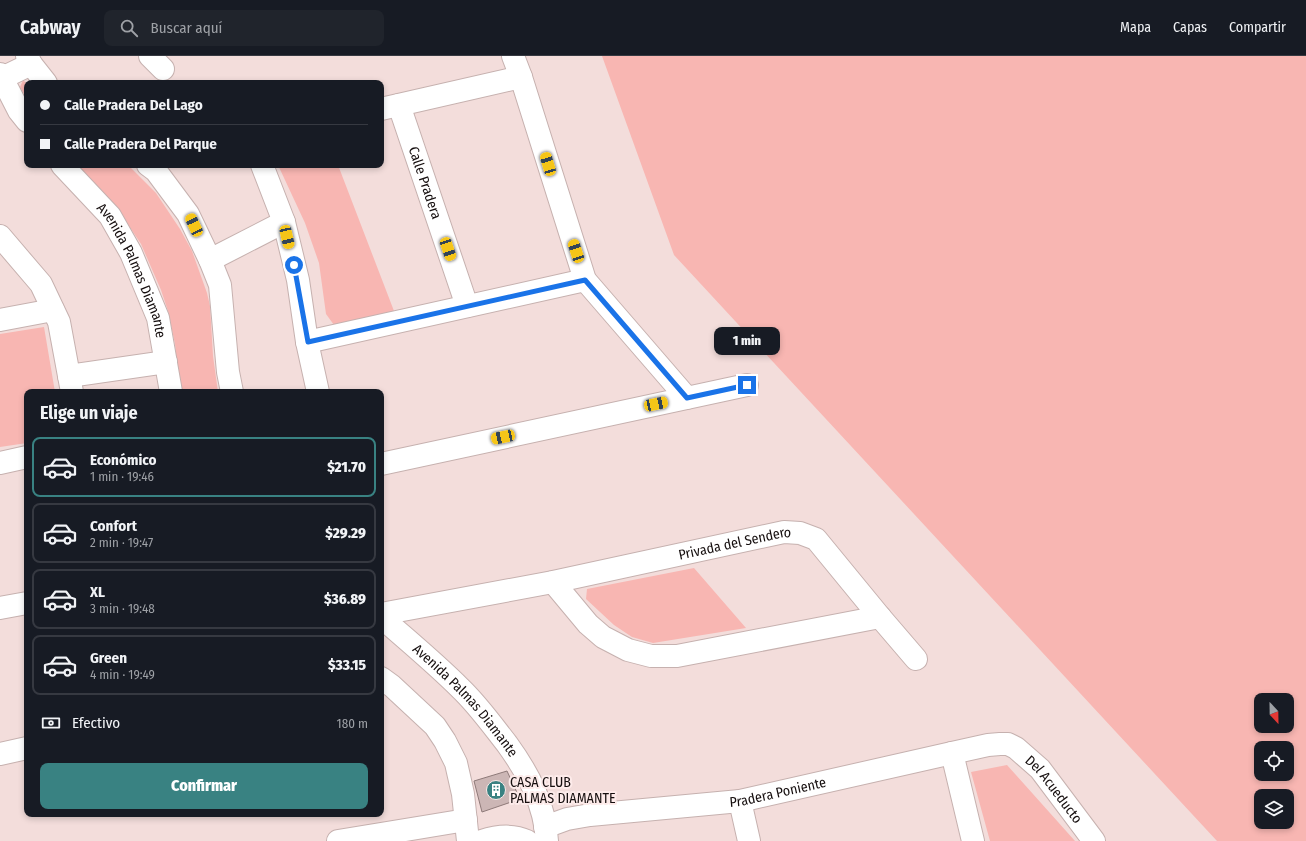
<!DOCTYPE html>
<html lang="es">
<meta charset="utf-8">
<style>
:root{--surface:#171b24;--page:#20242c;--text:#f1f3f6;--muted:#9ea1a6;--line:#363941;--accent:#398282}
body{margin:0;font-family:"Fira Sans Condensed",sans-serif;background:var(--page);color:var(--text);height:100vh;display:flex;flex-direction:column;font-size:15px;white-space:nowrap}
*{box-sizing:border-box;margin:0}
p{font-size:13px;color:var(--muted)}
.icon{flex:none;width:22px;height:22px;fill:none;stroke:currentColor;stroke-width:2;stroke-linecap:round;stroke-linejoin:round}
.map{position:relative;flex:1;overflow:hidden}
.drawer{position:absolute;left:24px;top:333px;width:360px;height:428px;display:flex;flex-direction:column;background:var(--surface);border-radius:8px;box-shadow:0 2px 6px #0003}
.drawer>*{flex:none}
.guide{position:absolute;left:24px;top:24px;width:360px;height:88px;border-radius:8px;box-shadow:0 2px 6px #0003;display:grid;align-content:center;height:88px;padding:0 16px;background:var(--surface)}
.needle{width:26px;rotate:158deg}
.controls{position:absolute;left:1254px;top:637px;display:grid;gap:8px}
.controls a{display:grid;place-items:center;width:40px;height:40px;border-radius:8px;background:var(--surface);box-shadow:0 2px 6px #0003;font-size:20px}
.end{position:absolute;width:18px;height:18px;margin:-9px;border:5px solid #1a73e8;background:#fff;box-shadow:0 0 0 2px #fff}
.from{border-radius:50%}
.bubble{position:absolute;height:28px;border-radius:8px;background:var(--surface);box-shadow:0 2px 6px #0003;font-size:13px;font-weight:800;line-height:28px;text-align:center}
.car{position:absolute;width:12px;height:24px;margin:-12px -6px;border-radius:5px;box-shadow:0 0 3px 1px #0007;background:linear-gradient(#f5c518 24%,#345 0 40%,#f5c518 0 76%,#345 0 86%,#f5c518 0)}
.guide b{display:flex;align-items:center;gap:14px;height:38px;font-size:15px}
.guide b+b{border-top:1px solid var(--line)}
.guide i{width:10px;height:10px;background:var(--text)}
ul{padding:0;list-style:none}
li{display:flex;align-items:center;gap:12px;height:60px;margin:0 8px 6px;padding:0 8px;border:2px solid var(--line);border-radius:8px}
li div{flex:1}
li b{display:block;font-size:15px}
li em{font-style:normal;font-weight:800}
li.active{border-color:var(--accent)}
li>.icon{width:36px;height:36px;stroke-width:1.5}
h2{padding:0 16px;font-size:18px;line-height:48px}
.pay{display:flex;align-items:center;gap:10px;height:44px;padding:0 16px;font-size:15px}
.pay p{margin-inline-start:auto}
.cta{display:flex;gap:8px;margin-top:auto;padding:8px 16px}
.cta a{flex:1;height:46px;border-radius:8px;background:var(--accent);color:#fff;font-size:16px;font-weight:800;line-height:46px;text-align:center}
header{display:flex;align-items:center;gap:24px;box-sizing:border-box;height:56px;padding:0 20px;background:var(--surface);border-bottom:1px solid var(--line)}
header strong{font-size:19px}
nav{display:flex;gap:22px;margin-inline-start:auto;font-size:14px}
.search{width:280px;height:36px;background:var(--page);display:flex;align-items:center;gap:10px;box-sizing:border-box;padding:0 14px;border-radius:8px;color:var(--muted);font-size:15px}
.map>svg:first-child{display:block}
.green{fill:#f8b6b2;fill-rule:evenodd}
.building{fill:#ccb6b5;stroke:#8e7a79}
.lines{fill:none;stroke-linecap:round;stroke-linejoin:round}
.minor-casing{stroke:#c6b1af;stroke-width:24}
.minor{stroke:#fff;stroke-width:22}
.route{stroke:#1a73e8;stroke-width:5}
.labels{text-anchor:middle;stroke-width:4;stroke-linejoin:round;paint-order:stroke}
.street-label{font-size:14px;fill:#150e0e;stroke:#fdebea}
.poi-label{font-size:14px;fill:#150e0e;stroke:#fdebea;text-anchor:start}
</style>
<header>
<strong>Cabway</strong>
<div class="search"><svg class="icon" aria-label="search" viewBox="0 0 24 24"><circle cx="10" cy="10" r="6"/><path d="M15 15l6 6"/></svg>Buscar aquí</div>
<nav><a>Mapa</a><a>Capas</a><a>Compartir</a></nav>
</header>
<div class="map">
<svg width="1306" height="785" viewBox="0 0 1306 785">
<rect width="100%" height="100%" fill="#f3dddb"/>
<path class="green" d="M602,0h704v785h-89l-543,-586zM1261,644h26v26h-26zM1261,692h26v26h-26zM1261,740h26v26h-26z
M23,24l4,4v15l-7,-12z
M77,109h51l28,28 24,36 12,22 15,42 3,13 3,50 5,36h-37l-4,-27 -2,-21 -7,-33 -7,-21 -20,-46 -16,-24z
M278,109h60l56,146 -60,14 -8,-11 -7,-51 -14,-40z
M44,271l11,65h-28v51l-27,4v-113z
M694,512l52,60 -93,15 -21,-6 -18,-12 -28,-26 1,-10z
M1007,709l68,76h-85l-19,-69z"/>
<path class="building" d="M507,715l13,28 -38,13 -8,-31z"/>
<g class="lines">
<defs>
<g id="minor">
<path d="M27,0l4,8 15,19"/>
<path d="M150,0l13,13"/>
<path d="M513,0l8,21 64,203 102,118"/>
<path d="M0,18l19,37 8,10"/>
<path d="M0,23l31,-15"/>
<path id="s1" d="M399,49l68,201"/>
<path d="M381,53l140,-32"/>
<path id="s2" d="M62,109l48,51 21,37 27,65 13,74"/>
<path d="M148,109l8,6 32,43 22,46 10,25 8,87 4,20"/>
<path d="M262,109l22,57 14,58 9,62 11,50"/>
<path d="M0,180l41,48 18,38 13,70"/>
<path d="M210,204l74,-38"/>
<path d="M0,264l53,-10"/>
<path d="M307,286l278,-62"/>
<path d="M69,320l97,-14"/>
<path d="M0,407l27,-6"/>
<path d="M381,408l366,-79"/>
<path d="M553,526l35,42 15,13 25,13 23,6h26l203,-39"/>
<path d="M0,552l27,-5"/>
<path id="s3" d="M381,558l172,-32 231,-50 16,1 16,6 64,78 36,42"/>
<path id="s4" d="M381,561c26,23 54,46 79,71 18,17 32,37 47,56 21,29 38,60 40,97"/>
<path d="M381,622l11,8 43,40 10,15 11,22 7,31 5,47"/>
<path d="M952,697l21,88"/>
<path d="M0,698l27,-6"/>
<path d="M740,745l9,40"/>
<path id="s5" d="M545,771l22,-8 23,-4 150,-14 212,-48 36,-8 12,-1h8l8,4 24,21 54,72"/>
<path d="M338,785l128,-21"/>
<path d="M482,785c15,-5 30,-7 45,0"/>
</g>
</defs>
<use href="#minor" class="minor-casing"/>
<use href="#minor" class="minor"/>
</g>
<g class="lines">
<path class="route" d="M294,209l14,77 277,-62 102,118 60,-13"/>
</g>
<defs>
<symbol id="building-disc" viewBox="-11 -11 22 22"><circle r="9.5" fill="#398282" stroke="#fdebea"/><path d="M-4-6H4V6H1V3H-1V6H-4ZM-2.5-4.3h1.7v1.8h-1.7ZM.8-4.3h1.7v1.8H.8ZM-2.5-1h1.7V.8h-1.7ZM.8-1h1.7V.8H.8Z" fill="#fff"/></symbol>
</defs>
<g fill-rule="evenodd">
<use href="#building-disc" x="485" y="723" width="22" height="22"/>
</g>
<g class="labels">
<g class="street-label">
<text dy="5" stroke="none"><textPath href="#s1" startOffset="82">Calle Pradera</textPath></text>
<text dy="5" stroke="none"><textPath href="#s2" startOffset="129">Avenida Palmas Diamante</textPath></text>
<text dy="5" stroke="none"><textPath href="#s3" startOffset="361">Privada del Sendero</textPath></text>
<text dy="5" stroke="none"><textPath href="#s4" startOffset="119">Avenida Palmas Diamante</textPath></text>
<text dy="5" stroke="none"><textPath href="#s5" startOffset="537">Del Acueducto</textPath></text>
<text dy="5" stroke="none"><textPath href="#s5" startOffset="236">Pradera Poniente</textPath></text>
</g>
<g class="poi-label">
<text x="510" y="731">CASA CLUB<tspan x="510" dy="16">PALMAS DIAMANTE</tspan></text>
</g>
</g>
</svg>
<div class="controls">
<a><svg class="needle" viewBox="-14 -14 28 28"><path d="M0-13l5 13h-10z" fill="#e53935"/><path d="M0 13l5-13h-10z" fill="#9ea1a6"/></svg></a>
<a><svg class="icon" aria-label="locate" viewBox="0 0 24 24"><circle cx="12" cy="12" r="6"/><path d="M12 2v4M12 18v4M2 12h4M18 12h4"/></svg></a>
<a><svg class="icon" aria-label="layers" viewBox="0 0 24 24"><path d="M12 4l9 5-9 5-9-5zM3 14l9 5 9-5"/></svg></a>
</div>
<i class="end from" style="left:294px;top:209px"></i>
<i class="end" style="left:747px;top:329px"></i>
<div class="bubble" style="left:714px;top:271px;width:66px">1 min</div>
<i class="car" style="left:548px;top:108px;rotate:343deg"></i>
<i class="car" style="left:194px;top:169px;rotate:335deg"></i>
<i class="car" style="left:287px;top:181px;rotate:167deg"></i>
<i class="car" style="left:448px;top:193px;rotate:161deg"></i>
<i class="car" style="left:576px;top:195px;rotate:342deg"></i>
<i class="car" style="left:656px;top:348px;rotate:78deg"></i>
<i class="car" style="left:503px;top:381px;rotate:258deg"></i>
<div class="guide">
<b><i class="from"></i>Calle Pradera Del Lago</b>
<b><i></i>Calle Pradera Del Parque</b>
</div>
<section class="drawer">
<h2>Elige un viaje</h2>
<ul>
<li class="active"><svg class="icon" aria-label="car" viewBox="0 0 24 24"><path d="M5 17H2v-5l4-1 3-4h7l3 4 3 1v5h-3M9 17h6M6 11h13"/><circle cx="7" cy="17" r="2"/><circle cx="17" cy="17" r="2"/></svg><div><b>Económico</b><p>1 min · 19:46</p></div><em>$21.70</em></li>
<li><svg class="icon" aria-label="car" viewBox="0 0 24 24"><path d="M5 17H2v-5l4-1 3-4h7l3 4 3 1v5h-3M9 17h6M6 11h13"/><circle cx="7" cy="17" r="2"/><circle cx="17" cy="17" r="2"/></svg><div><b>Confort</b><p>2 min · 19:47</p></div><em>$29.29</em></li>
<li><svg class="icon" aria-label="car" viewBox="0 0 24 24"><path d="M5 17H2v-5l4-1 3-4h7l3 4 3 1v5h-3M9 17h6M6 11h13"/><circle cx="7" cy="17" r="2"/><circle cx="17" cy="17" r="2"/></svg><div><b>XL</b><p>3 min · 19:48</p></div><em>$36.89</em></li>
<li><svg class="icon" aria-label="car" viewBox="0 0 24 24"><path d="M5 17H2v-5l4-1 3-4h7l3 4 3 1v5h-3M9 17h6M6 11h13"/><circle cx="7" cy="17" r="2"/><circle cx="17" cy="17" r="2"/></svg><div><b>Green</b><p>4 min · 19:49</p></div><em>$33.15</em></li>
</ul>
<div class="pay"><svg class="icon" aria-label="cash" viewBox="0 0 24 24"><path d="M3 7h18v10H3z"/><circle cx="12" cy="12" r="2"/></svg>Efectivo<p>180 m</p></div>
<div class="cta"><a>Confirmar</a></div>
</section>
</div>
